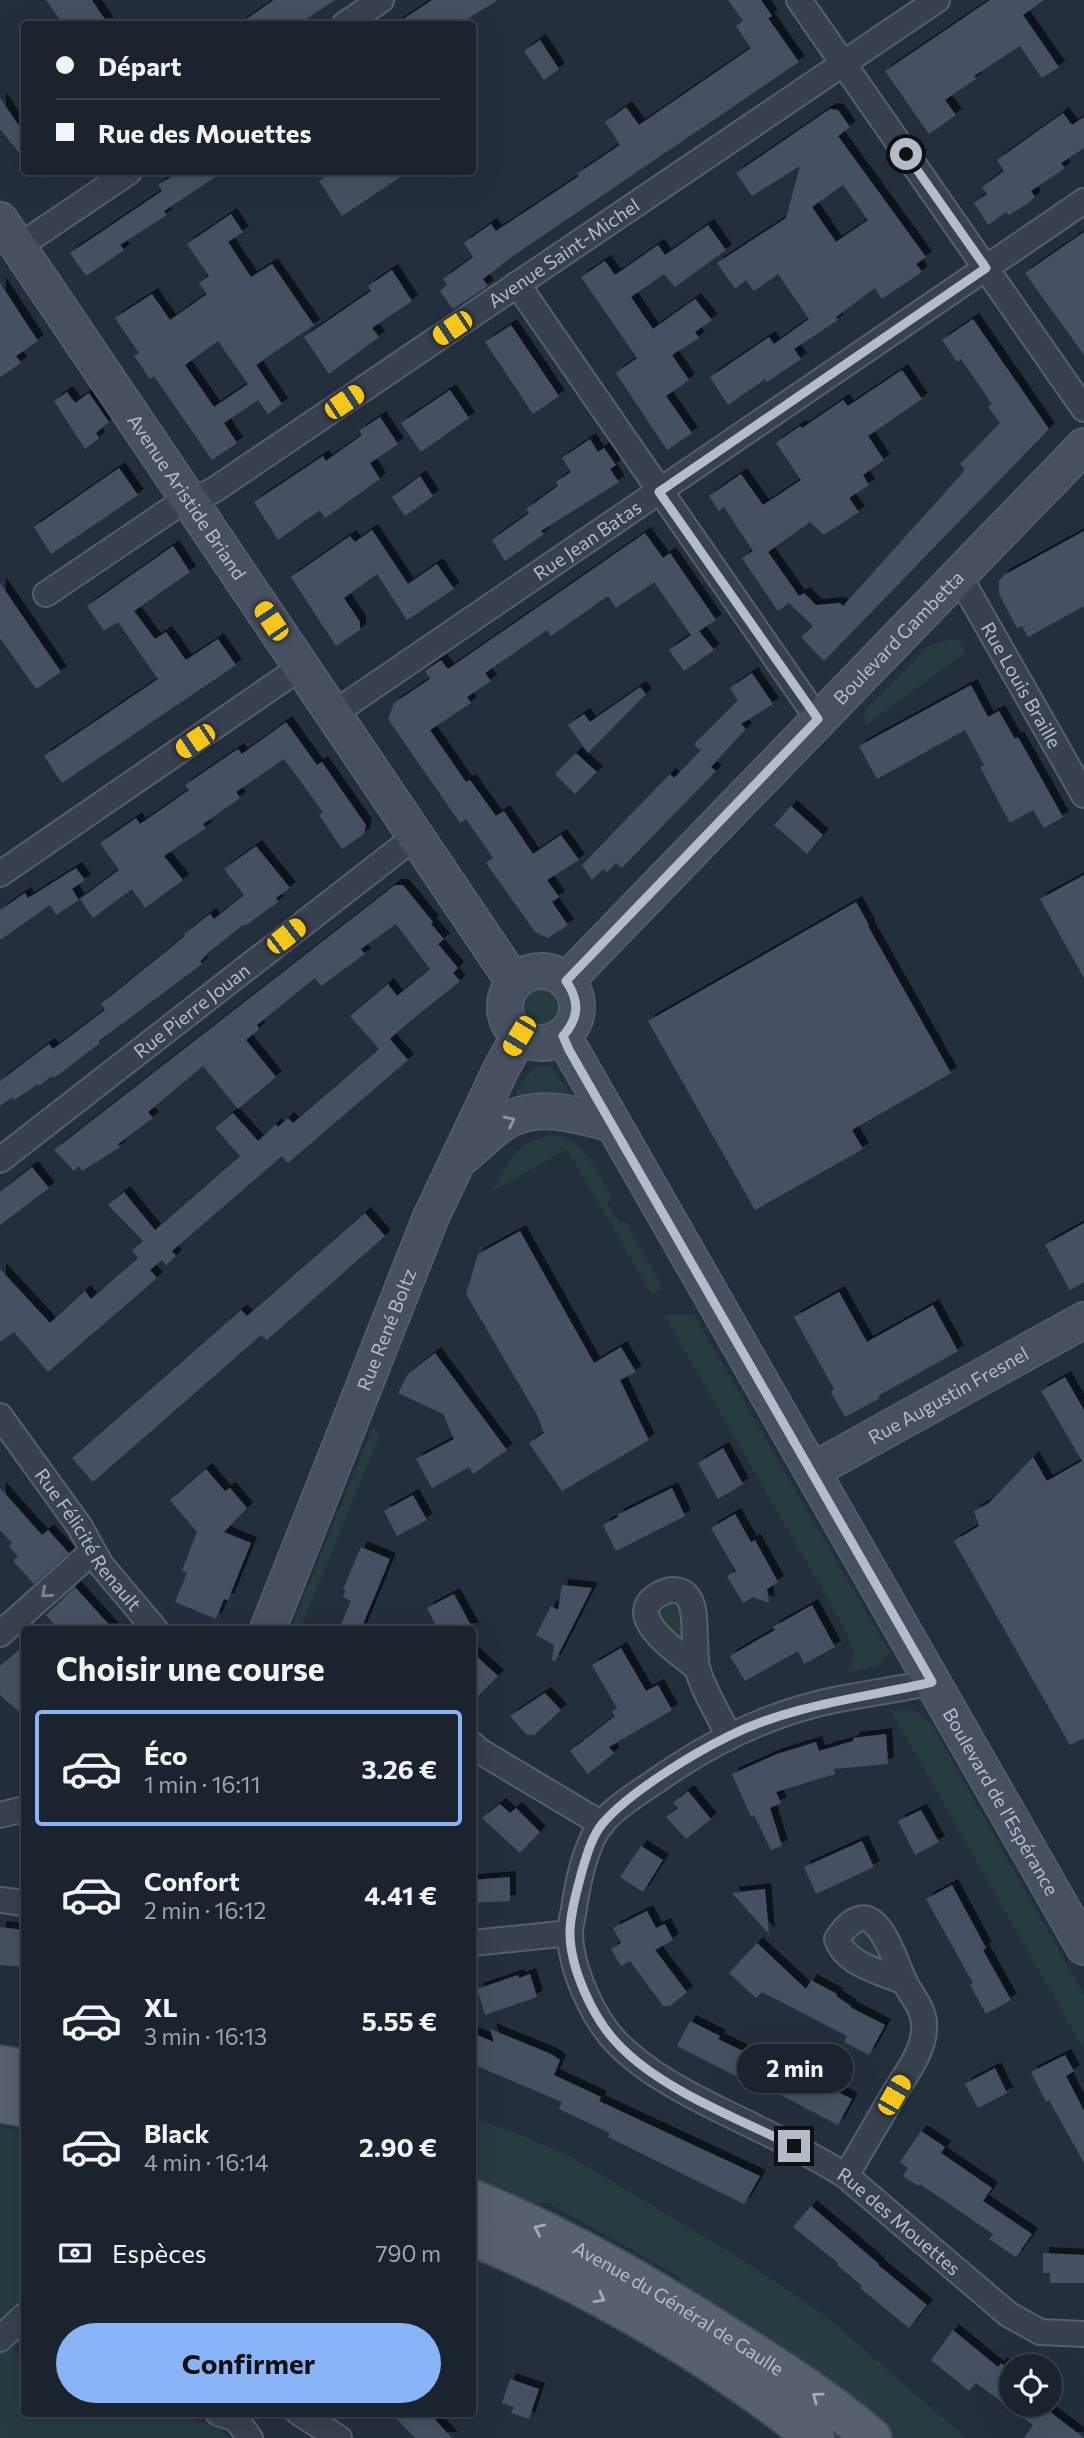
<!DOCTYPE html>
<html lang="fr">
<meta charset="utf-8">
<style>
:root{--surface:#1b232e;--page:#282f3a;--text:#f1f3f6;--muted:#a0a4aa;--line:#39404a;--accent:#8ab4f8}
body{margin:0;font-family:Commissioner,sans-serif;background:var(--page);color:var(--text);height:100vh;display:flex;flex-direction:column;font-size:26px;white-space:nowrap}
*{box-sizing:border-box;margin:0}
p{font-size:23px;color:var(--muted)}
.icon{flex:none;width:38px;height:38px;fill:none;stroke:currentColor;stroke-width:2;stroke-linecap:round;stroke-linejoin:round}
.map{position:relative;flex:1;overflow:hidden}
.side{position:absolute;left:21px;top:1626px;width:455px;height:791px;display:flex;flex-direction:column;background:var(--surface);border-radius:7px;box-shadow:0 7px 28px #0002,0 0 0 2px var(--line)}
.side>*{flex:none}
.top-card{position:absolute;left:21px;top:21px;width:455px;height:154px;border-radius:7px;box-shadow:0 7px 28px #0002,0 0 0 2px var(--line);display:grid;align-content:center;height:154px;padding:0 35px;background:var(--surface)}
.buttons{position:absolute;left:999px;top:2354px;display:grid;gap:14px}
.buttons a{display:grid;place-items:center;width:63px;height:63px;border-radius:50%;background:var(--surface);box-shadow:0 7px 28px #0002,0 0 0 2px var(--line);font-size:35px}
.end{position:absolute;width:32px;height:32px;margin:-16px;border:9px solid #b4bcc9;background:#111;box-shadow:0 0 0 4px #111}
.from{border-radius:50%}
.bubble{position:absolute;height:49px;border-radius:24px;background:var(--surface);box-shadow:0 7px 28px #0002,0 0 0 2px var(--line);font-size:23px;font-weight:700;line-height:49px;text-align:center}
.car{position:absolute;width:21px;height:42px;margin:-21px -10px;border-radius:9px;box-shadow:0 0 5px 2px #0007;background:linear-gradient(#f5c518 24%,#345 0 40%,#f5c518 0 76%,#345 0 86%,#f5c518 0)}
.top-card b{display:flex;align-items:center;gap:24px;height:66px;font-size:26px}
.top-card b+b{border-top:2px solid var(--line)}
.top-card i{width:18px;height:18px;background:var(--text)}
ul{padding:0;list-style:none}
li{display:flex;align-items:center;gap:21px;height:116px;margin:0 14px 10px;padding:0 21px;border:4px solid transparent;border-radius:7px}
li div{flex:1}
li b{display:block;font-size:26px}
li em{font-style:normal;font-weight:700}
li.current{border-color:var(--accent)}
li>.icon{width:63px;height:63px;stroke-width:1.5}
h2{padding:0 35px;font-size:32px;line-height:84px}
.pay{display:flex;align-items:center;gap:18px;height:77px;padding:0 35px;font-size:26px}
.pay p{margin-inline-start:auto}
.primary-button{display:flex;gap:14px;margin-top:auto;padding:14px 35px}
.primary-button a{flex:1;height:80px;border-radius:42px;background:var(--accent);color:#111;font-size:28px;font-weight:700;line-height:80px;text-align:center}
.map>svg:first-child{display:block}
.green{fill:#263c3f}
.building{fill:#455162;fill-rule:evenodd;filter:url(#shadow)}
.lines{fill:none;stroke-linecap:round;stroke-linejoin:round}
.street-casing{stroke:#565f6c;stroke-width:28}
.secondary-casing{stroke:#565f6c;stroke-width:38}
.primary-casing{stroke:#414a57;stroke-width:42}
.street{stroke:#38414e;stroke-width:24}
.secondary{stroke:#465061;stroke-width:35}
.primary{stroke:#56606e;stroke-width:38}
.oneway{stroke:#8e96a5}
.oneway2{stroke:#7c8592}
.oneway3{stroke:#a1aab7}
.route{stroke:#b4bcc9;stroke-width:9}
.labels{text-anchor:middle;stroke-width:6;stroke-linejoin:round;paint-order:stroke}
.street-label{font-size:19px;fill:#b4bcc9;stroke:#1d2633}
</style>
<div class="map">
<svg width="1084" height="2438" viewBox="0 0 1084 2438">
<defs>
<filter id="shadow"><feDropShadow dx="6" dy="-6" stdDeviation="0" flood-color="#0009"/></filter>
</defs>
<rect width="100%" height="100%" fill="#242f3e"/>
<path class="green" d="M957,638l9,14 -100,73 -2,-14 63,-64 6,-3z
M517 1010a21 21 0 1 1 42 0a21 21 0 1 1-42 0Z
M538,1066h13l25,37 -66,4 13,-28z
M553,1135c33,4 44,38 60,64l-6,4 12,20 6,-2 38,67 -11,7 -85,-146 -77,44c19,-28 23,-52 63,-58z
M664,1315h30l196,338 -12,13 -32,7c13,-20 5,-29 -4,-49z
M373,1426l6,11 -79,192h-9z
M672,1602l9,4 5,36 -18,-12 -11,-14 3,-11z
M891,1711h24l16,12 153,272v55z
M860,1930l11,3 15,31 -36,-17 1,-12z
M473,2118l43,15 54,23 176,106 82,56 138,120h-77l-203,-149 -8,-13 -129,-73 -33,1 -43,-19z
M0,2126l24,6v205l-11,13 11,8v55h136l57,12 12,13h-229z"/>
<path class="building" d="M46,0h46l16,24h-45z
M274,0h61l-36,24h-60z
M432,0h66l-39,24h-63z
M728,0h33l11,16 -4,2 31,44 -286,194 -30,23 5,7 -35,23 -13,-18 7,-6 -4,-6 30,-22 -9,-14 27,-19 5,7 83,-55 -2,-2 43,-29 -15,-23 21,-15 13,18 112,-77 -15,-22 7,-5z
M990,0h54l-21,15 36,52 -17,11 -22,-32 -46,30 2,3 -31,21 11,15 -27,19 -44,-63z
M540,40l19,29 -15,11 -20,-29z
M0,98l24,35v26l-24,-30z
M830,109l8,1 12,17 -12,9 88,121 -10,7 6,8 -40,27 -7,-11 -39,29 2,3 -44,29 7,10 -34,23 -2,-3 -37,26 -18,-28 59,-40 5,7 35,-25 -31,-45 -24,17 -8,-11 -11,9 -18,-26 69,-45 14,-52 -48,30 -16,-23zM843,185l25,35 -32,22 -24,-35z
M1063,113l9,12 12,-8v31l-23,15 4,5 -34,23 4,6 -8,7 -18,11 -3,-3 -18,13 -14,-22 13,-9 -5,-7 22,-16 -7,-11z
M179,172h44l-59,39 3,4 -47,30 4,5 -38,26 -16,-23 92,-62 -4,-6z
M333,172h75l-66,44 -23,-35z
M231,214l12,18 -15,10 23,35 21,-13 42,61 -58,40 26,39 -14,10 -10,-14 -34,23 13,20 -25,17 -58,-84 -4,3 -16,-23 5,-3 -24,-35 37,-24 18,26 37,-26 -8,-11 10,-7 -22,-32zM218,341l30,43 -34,23 -29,-42z
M708,225l18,25 -51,37 -11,-13 -33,23 22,32 42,-30 17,21 -17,12 4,6 -27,17 17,25 -23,16 26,37 -25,17 -51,-77 21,-15 -56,-81 24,-16 10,14 43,-30 7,10z
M1084,232v123l-59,-82z
M392,270l20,31 -40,27 7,9 -50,37 -25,-37 67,-46 -3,-5z
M0,283l38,58 -22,15 5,7 -21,14z
M973,319l76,110 -225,232 -23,-24 12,-11 -24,-23 -11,8 -36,-53 11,-7 -29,-44 -5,4 -10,-15 32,-22 22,31 38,-25 -25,-37 24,-17 2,2 41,-28 5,6 54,-36 20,29 -54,37 16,24 -21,15 6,10 -20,13 10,14 -35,23 -14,-13 -42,30 31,44 5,-3 12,12 24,-2 3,3 115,-128 7,-9 -5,-5 40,-41 -12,-16 4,-3 -31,-45 -4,3 -15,-22z
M511,325l48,71 -26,18 -48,-72z
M450,390l19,28 -48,34 -20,-29z
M67,392l8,11 14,-10 20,29 -13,11 3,5 -14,11 -31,-48z
M380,417l18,27 -28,19 10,16 -55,39 -5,-8 -42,30 -24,-38 69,-46 3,5 36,-26 -3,-4z
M590,439l8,13 6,-4 12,17 -6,4 9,13 -78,49 3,3 -39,27 -13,-21 37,-27 -3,-4 32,-23 -2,-4 15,-10 -9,-14z
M119,468l19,27 -87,59 -17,-27z
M420,476l13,20 -28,20 -13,-19z
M372,530l36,54 29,-20 17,25 -47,31 -30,-46 -33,24 16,24v8l-24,16 -45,-69 59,-41 5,6z
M1084,531v75l-56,31 -6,-11 -5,2 -18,-34v-13l5,-6z
M645,533l18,25 7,-5 46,67 -17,11 15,19 -30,21 -15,-21 22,-15 -37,-53 -38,26 -8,-12 -57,40 -4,-6 -62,43 6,8 -24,16 4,6 -41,27 36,52 4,-2 26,36 8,-5 29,43 28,-19 18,25 -32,20 12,17 -7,5 16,23 -20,13 -13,-6 -49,-69 7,-5 -27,-39 -6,4 -72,-104 6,-16 36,-24 -5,-8 16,-11 7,9z
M173,546l17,26 -56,39 21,28 11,-7 20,28 32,-21 18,26 -174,118 -18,-27 114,-77 -40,-57 -14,9 -17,-25z
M0,583l61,89 -25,17 -36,-51z
M752,673l21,31 -32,20 5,5 -35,38 5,4 -94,97 -6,-5 -9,9 -4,-3 -11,11 -10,-15 88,-91 4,4 29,-30 -4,2 -5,-6 44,-44 -8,-12z
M971,685l17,32 11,-6 16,28 3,-2 45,80 -19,11 -11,-18 -23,13 -30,-56 4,-2 -19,-35 -88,49 -18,-33z
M640,687l6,7 -58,59 -20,-28 16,-11 6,8z
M286,722l31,43 5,-3 44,63 -2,9 -22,15 -23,-34 4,-3 -39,-53 -48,33 4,6 -37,26 3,4 -42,28 19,24 -38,28 -13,-19 -39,29 -13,-19 39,-29 -19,-27 36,-25 4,6 49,-34 -4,-5 53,-36 4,5z
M576,753l21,19 -22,22 -20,-20z
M791,806l32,29 -16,19 -33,-29z
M256,846l34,42 -14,10 2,4 -33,24 -1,-2 -35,28 -9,10 2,2 -103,77 1,2 -46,35 -2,-2 -13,10 -1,-2 -24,16 -2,-3 -12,9v-25l49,-37 4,5 52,-39 -4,-6 84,-68 -1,-2 26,-20 4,5 30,-24 -20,-26z
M76,868l9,12 -13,9 7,11 -23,15 -6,-10 -50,35v-30l25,-17 3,5z
M1084,875v103l-44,-79z
M395,885h8l30,37 -2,2 13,15 -6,5 20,24 -5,5 7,8 -57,46 -20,18 7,-6 18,21 -120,103 -6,-7 -110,95 4,5 -10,9 -4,-5 -12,10 7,8 -109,94 -34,-40 -14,10v-73l50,54 35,-32 6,8 47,-41 -6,-8 11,-9 -35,-36 16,-13 31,38 85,-74 -25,-28 18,-15 25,28 18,-17 2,3 10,-9 5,5 86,-74 -29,-33 38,-32 9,12 33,-27 -34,-45 -35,25 4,5 -44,32 -6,-8 -58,47 2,4 -13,11 30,37 -38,32 -35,-43 -55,46 5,6 -35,26 2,3 -38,24 -3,-5 -5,5 -20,-21z
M856,902l13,23 -1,1 83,147 -99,57 11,19 -108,61 -107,-189z
M32,1167l17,21 -49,37v-33z
M365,1213l20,23 -118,104 -6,-5 -168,147 -21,-24 169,-148 6,6z
M1084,1223v59l-14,8 -25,-45z
M520,1231l74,132 27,-16 15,25 -16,8 29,60 -87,51 -33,-48 15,-10 -7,-18 -71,-121 12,-40z
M839,1292l28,50 66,-37 25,46 -80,45 2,2 -35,19 -14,-25 3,-3 -40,-72z
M435,1353l72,97 -34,24 -4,-7 -37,21 -16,-29 38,-20 -11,-25 -45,-21 10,-19z
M1065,1377l19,33v328l-14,7 -116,-204 25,-15 -5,-15 15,-8 44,-46 14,24 35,-20 -41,-70z
M723,1448l20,36 -25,15 -20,-36z
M206,1469l19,22 5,-3 17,20 -23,24 27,11 -23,57 -4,-1 -8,20 -41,-17 12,-29 -5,-3 15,-38 -27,-32z
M0,1488l42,47 6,-5 21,23 -35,31 -21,-23 5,-4 -9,-11 3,-3 -12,-13z
M672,1488l13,28 -69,35 -13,-26 15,-8 -1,-2z
M413,1495l14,25 -30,16 -13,-25z
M735,1514l16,28 4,-2 23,42 -11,7 2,14 -16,-6 -10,6 -16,-27 9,-5 -25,-43z
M361,1547l29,12 -29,70h-22l12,-28 -8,-4 3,-7 -3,-1z
M562,1585l30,3 -37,73 -3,-1 2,-15 -18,-10 15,-29 7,4z
M75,1587l38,42h-55l-12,-14z
M454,1594l19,35h-35l-11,-21z
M812,1605l23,42 -31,17 -6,-13 -53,30 -15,-25 45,-26 -2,-3z
M24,1645v71l-24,-21v-29z
M621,1648l25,43 12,-6 14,25 -63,37 5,6 -26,21 -18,-23 45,-35 -3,-5 5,-3 -25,-43z
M472,1652l26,24 -26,26z
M545,1693l16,17 -27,25h-7l-17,-19z
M886,1734l2,30 -54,5 1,5 -59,18 5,11 -11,5 12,38 -11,4 -17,-35 -3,2 -19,-43 45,-20 39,-12 3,9 34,-10v-3z
M688,1791l23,28 -25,20 -20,-22 12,-9 -5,-5z
M500,1804l10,9 6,-5 24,24 -20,21 -38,-35z
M921,1810l18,32 -24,13 -17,-34z
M862,1841l12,26 -58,27 -12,-27z
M641,1846l22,14 -20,32 -23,-15z
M510,1877v24l-38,2v-23z
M952,1885l34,63 -3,2 28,50 -25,14 -16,-29 3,-2 -47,-84z
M765,1889l4,45 -37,-41z
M647,1911l9,17 9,-4 8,16 -18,10 32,42 -17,14h-7l-33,-45 -9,5 -10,-17 10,-6 -8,-15z
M0,1927l24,3v37l-24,-2z
M757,1943l49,46 5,-9 26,14 -1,2 15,10 -1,1 35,18 -16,30 -25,-13 3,-6 -85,-44 -6,6 -27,-25z
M530,1974l7,23 -52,18 -8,-26 41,-14 1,3z
M690,2021l30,15 -2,3 94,46 2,-5 38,19 -14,26 -65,-34 -2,3 -94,-48z
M490,2029l61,25 9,6 -6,15 47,22 -2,4 161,75 -16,28 -136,-67 2,-4 -51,-24 3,-7 -90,-38v-31l22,9z
M1065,2055l9,16 -8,5 18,35v52l-35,-63 -3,2 -15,-30z
M995,2068l12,25 -29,15 -13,-24z
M921,2131l24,16 -4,6 51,35 -9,13 49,33 -16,23 -27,-18 4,-5 -73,-50 -2,2 -15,-10 5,-8 -8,-6z
M811,2206l68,58 -1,1 49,40 -18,23 -49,-40 2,-2 -25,-21 1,-2 -45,-36z
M1043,2253l41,2v28h-34v-10h-7z
M953,2330l45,37 3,-4 11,8v33h28l44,34h-60l9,-13 -57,-42 -7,8 -38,-31z
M510,2379l29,10 -10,30 -18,-6 3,-6 -12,-4z
M391,2413h38l23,25h-37z"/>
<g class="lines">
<defs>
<g id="street">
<path d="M799,0l285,409"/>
<path d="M345,24l36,-24"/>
<path d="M18,247l111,-75"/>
<path d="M517,284l301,435"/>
<path id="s1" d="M958,574l126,221"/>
<path id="s2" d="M46,594l133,-90 11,-2 24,-12 723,-490"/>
<path id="s3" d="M333,714l751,-513"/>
<path d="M0,874l301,-207"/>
<path id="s4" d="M0,1160l416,-324"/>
<path id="s5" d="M0,1416l80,111 21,38 54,64"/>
<path d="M0,1634l92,-82"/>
<path d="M697,1668c-20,-17 -81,-55 -33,-76 8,-4 19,-2 24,5 8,11 6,30 7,43 1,9 0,18 2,27 4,19 23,50 32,69"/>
<path id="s6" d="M932,1682c-31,7 -62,11 -93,17 -67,13 -128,43 -183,82 -18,12 -39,25 -54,42 -17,22 -24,58 -28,85 -1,8 -4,18 -4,26 1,35 23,85 48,110 29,29 66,48 102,66 43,21 86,41 126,66l162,138 32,18 44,2"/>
<path d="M472,1744l6,6 124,74"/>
<path d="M0,1815l24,-6"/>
<path d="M0,1900l24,3"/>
<path d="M472,1943l98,-10"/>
<path d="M846,2176c16,-28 33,-56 49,-84 11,-18 28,-40 29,-62 2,-20 -12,-33 -20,-49 -13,-30 -31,-96 -67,-42 9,26 44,33 68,43"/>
<path d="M0,2339l24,-23"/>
<path d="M218,2413l18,6 14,19"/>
<path d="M299,2413l40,25"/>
</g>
<g id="secondary">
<path id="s7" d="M0,220l506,750 12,9"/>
<circle cx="541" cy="1007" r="36"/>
<path id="s8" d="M566,981l518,-535"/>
<path id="s9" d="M563,1036l521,911"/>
<path d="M464,1156c13,-11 27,-26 42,-35 33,-19 72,-6 106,3"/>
<path id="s10" d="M812,1471l272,-151"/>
<path id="s11" d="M268,1629l163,-412 70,-148 18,-33"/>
</g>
<g id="primary">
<path d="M0,2065l24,4"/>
<path d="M0,2103l24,4"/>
<path id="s12" d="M472,2199c90,36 174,85 255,137 50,31 101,64 145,102"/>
<path d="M472,2236c122,51 240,120 343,202"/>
</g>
</defs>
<use href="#street" class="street-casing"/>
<use href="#secondary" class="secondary-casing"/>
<use href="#primary" class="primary-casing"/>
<use href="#street" class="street"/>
<use href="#secondary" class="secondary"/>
<use href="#primary" class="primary"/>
</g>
<defs><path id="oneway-chevron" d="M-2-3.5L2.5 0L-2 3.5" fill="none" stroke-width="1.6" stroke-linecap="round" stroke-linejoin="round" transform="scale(1.75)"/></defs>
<use class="oneway" href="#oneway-chevron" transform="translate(510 1121) rotate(-26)"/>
<use class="oneway2" href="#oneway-chevron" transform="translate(46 1593) rotate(139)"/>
<g class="oneway3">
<use href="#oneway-chevron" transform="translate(539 2229) rotate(-155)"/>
<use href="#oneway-chevron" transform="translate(600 2298) rotate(29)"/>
<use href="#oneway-chevron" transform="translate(817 2397) rotate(-144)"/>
</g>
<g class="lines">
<path class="route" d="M794,2146c-55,-27 -135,-57 -177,-103 -24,-25 -47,-75 -47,-110 0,-20 7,-43 12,-62 5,-17 10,-35 21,-48 27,-31 89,-69 126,-87 64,-32 135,-38 203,-54l-363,-632 -6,-14c16,-18 17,-35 3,-55l252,-262 -159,-227 327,-224 -80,-114"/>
</g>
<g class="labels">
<g class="street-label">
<text dy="7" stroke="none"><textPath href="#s2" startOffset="621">Avenue Saint-Michel</textPath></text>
<text dy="7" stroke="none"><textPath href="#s7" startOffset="334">Avenue Aristide Briand</textPath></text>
<text dy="7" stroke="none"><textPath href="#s3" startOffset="308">Rue Jean Batas</textPath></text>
<text dy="7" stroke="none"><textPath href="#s8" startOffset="478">Boulevard Gambetta</textPath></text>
<text dy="7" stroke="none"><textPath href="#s1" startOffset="128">Rue Louis Braille</textPath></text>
<text dy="7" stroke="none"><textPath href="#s4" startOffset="243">Rue Pierre Jouan</textPath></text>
<text dy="7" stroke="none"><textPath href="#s11" startOffset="322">Rue René Boltz</textPath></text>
<text dy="7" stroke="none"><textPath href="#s10" startOffset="156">Rue Augustin Fresnel</textPath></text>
<text dy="7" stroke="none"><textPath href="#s5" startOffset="152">Rue Félicité Renault</textPath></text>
<text dy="7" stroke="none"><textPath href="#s9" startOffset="882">Boulevard de l'Espérance</textPath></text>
<text dy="7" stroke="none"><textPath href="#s6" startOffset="938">Rue des Mouettes</textPath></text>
<text dy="7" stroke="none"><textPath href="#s12" startOffset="234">Avenue du Général de Gaulle</textPath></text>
</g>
</g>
</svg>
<div class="buttons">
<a><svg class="icon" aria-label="locate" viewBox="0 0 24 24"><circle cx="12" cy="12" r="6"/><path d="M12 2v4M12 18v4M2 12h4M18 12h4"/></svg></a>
</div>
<i class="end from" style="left:906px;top:154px"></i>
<i class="end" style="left:794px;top:2146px"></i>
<div class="bubble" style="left:737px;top:2044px;width:116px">2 min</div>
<i class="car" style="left:452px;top:328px;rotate:236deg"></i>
<i class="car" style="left:344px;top:402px;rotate:56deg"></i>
<i class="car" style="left:271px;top:621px;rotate:326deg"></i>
<i class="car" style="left:195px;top:741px;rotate:236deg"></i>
<i class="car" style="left:286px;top:936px;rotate:52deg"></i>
<i class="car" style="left:519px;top:1036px;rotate:211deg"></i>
<i class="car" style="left:894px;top:2095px;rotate:30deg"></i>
<div class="top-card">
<b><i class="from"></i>Départ</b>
<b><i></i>Rue des Mouettes</b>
</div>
<section class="side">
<h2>Choisir une course</h2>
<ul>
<li class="current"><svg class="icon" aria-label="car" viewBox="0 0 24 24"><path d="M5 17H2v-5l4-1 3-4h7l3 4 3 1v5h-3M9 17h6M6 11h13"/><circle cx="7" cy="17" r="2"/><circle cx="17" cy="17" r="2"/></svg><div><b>Éco</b><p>1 min · 16:11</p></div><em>3.26 €</em></li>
<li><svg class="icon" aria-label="car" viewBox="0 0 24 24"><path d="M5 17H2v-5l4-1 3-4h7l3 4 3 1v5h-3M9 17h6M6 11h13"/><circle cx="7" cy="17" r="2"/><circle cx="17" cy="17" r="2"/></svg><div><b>Confort</b><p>2 min · 16:12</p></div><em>4.41 €</em></li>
<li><svg class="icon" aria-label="car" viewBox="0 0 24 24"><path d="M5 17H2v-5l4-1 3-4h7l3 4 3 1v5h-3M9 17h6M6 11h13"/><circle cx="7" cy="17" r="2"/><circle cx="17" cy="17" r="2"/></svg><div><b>XL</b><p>3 min · 16:13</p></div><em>5.55 €</em></li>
<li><svg class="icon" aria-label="car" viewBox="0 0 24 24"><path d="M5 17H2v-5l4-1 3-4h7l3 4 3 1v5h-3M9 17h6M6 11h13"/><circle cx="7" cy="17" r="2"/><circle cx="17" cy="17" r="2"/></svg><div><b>Black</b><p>4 min · 16:14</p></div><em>2.90 €</em></li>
</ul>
<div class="pay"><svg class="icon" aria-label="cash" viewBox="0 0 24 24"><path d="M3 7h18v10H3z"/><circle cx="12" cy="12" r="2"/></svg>Espèces<p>790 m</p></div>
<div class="primary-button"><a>Confirmer</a></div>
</section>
</div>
